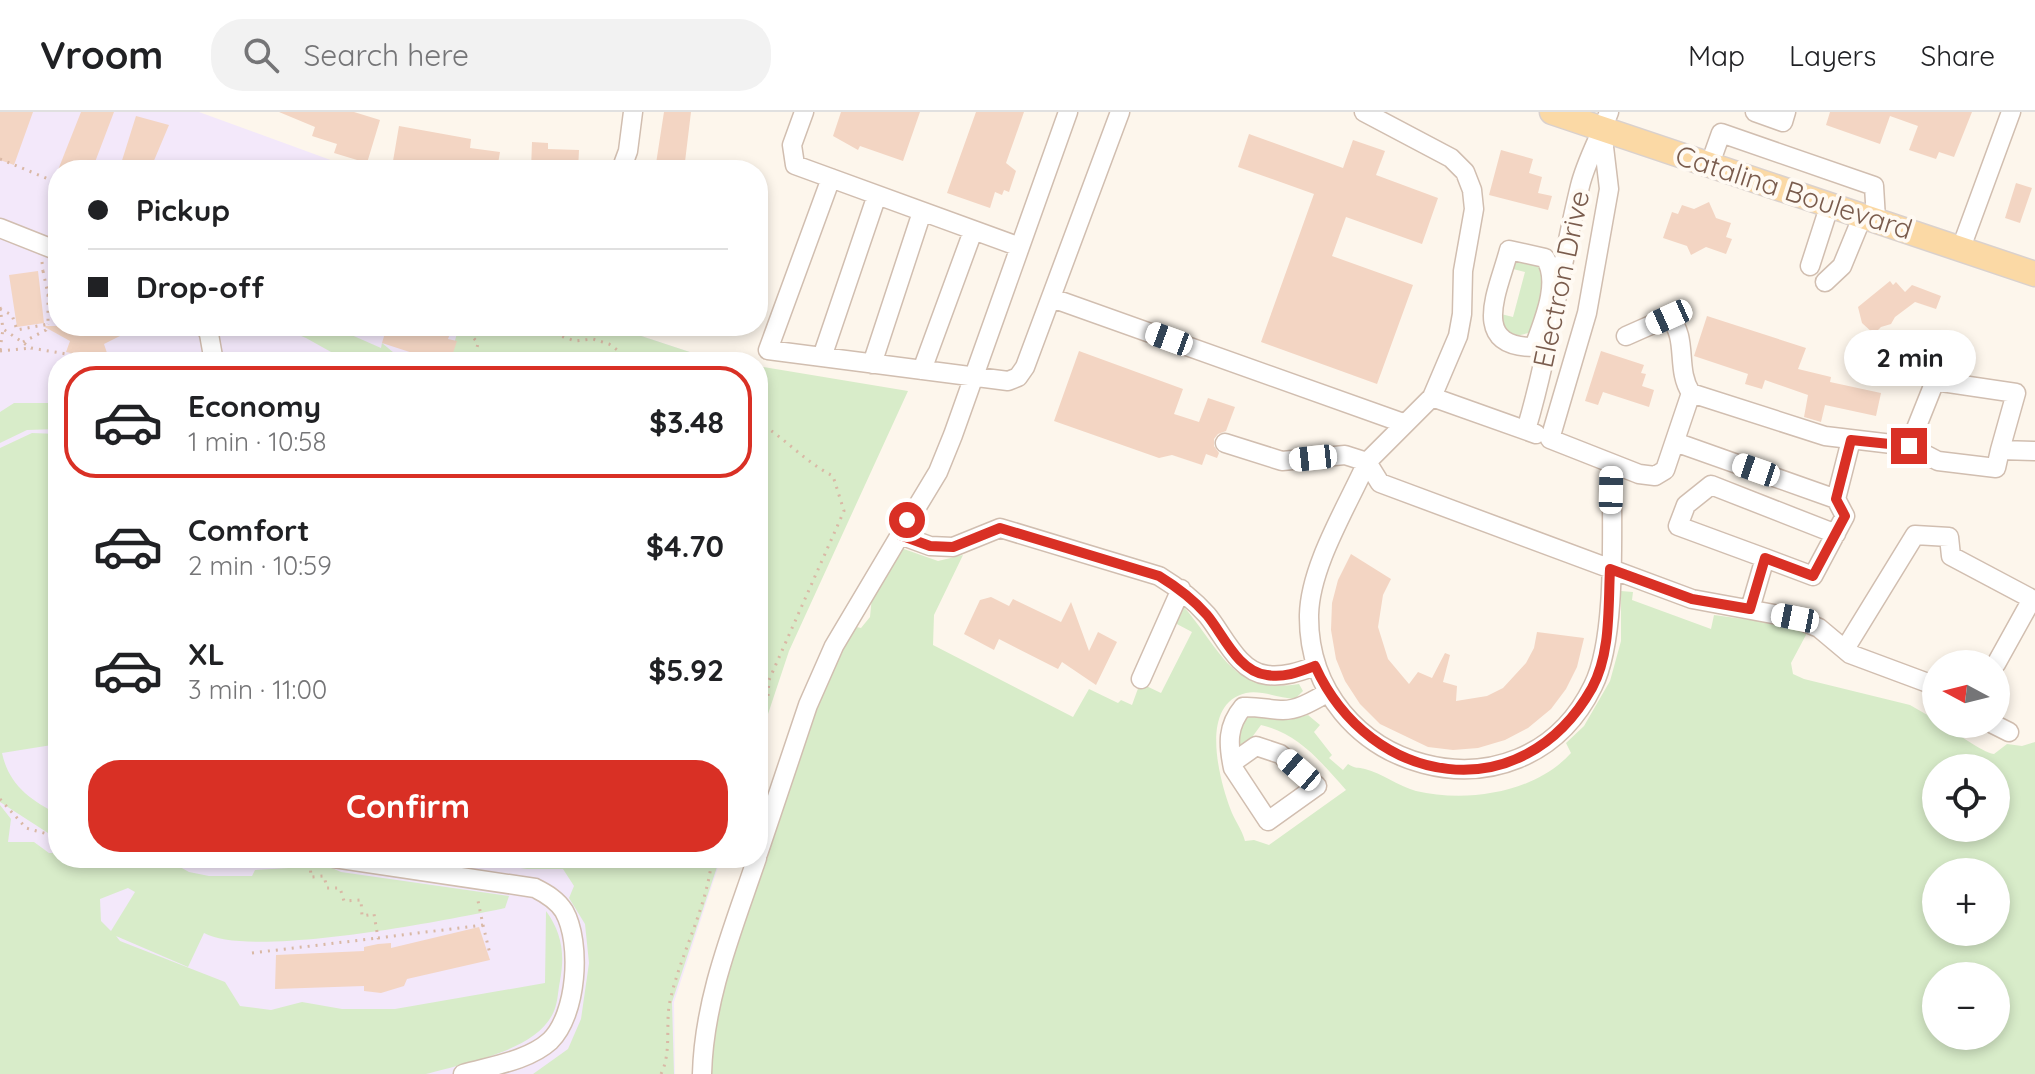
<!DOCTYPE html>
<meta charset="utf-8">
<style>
:root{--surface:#fff;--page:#f2f2f2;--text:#202124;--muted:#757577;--line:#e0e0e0;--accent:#d93025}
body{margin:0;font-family:Quicksand,sans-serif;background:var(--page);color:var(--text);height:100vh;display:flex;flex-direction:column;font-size:30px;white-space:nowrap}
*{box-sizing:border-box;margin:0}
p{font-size:26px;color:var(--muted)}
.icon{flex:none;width:44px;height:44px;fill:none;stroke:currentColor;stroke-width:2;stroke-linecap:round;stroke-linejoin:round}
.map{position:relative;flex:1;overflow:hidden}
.drawer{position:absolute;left:48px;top:240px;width:720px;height:516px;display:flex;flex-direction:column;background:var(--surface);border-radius:32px;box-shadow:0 4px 12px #0003}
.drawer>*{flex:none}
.banner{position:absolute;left:48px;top:48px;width:720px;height:176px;border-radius:32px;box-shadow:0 4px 12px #0003;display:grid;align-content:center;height:176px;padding:0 40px;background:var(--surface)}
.needle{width:52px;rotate:277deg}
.tools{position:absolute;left:1922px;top:538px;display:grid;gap:16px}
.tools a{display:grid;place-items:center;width:88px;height:88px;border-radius:50%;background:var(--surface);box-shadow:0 4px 12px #0003;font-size:40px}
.end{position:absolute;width:36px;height:36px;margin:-18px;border:10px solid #d93025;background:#fff;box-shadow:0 0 0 4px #fff}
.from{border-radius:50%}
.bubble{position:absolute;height:56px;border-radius:28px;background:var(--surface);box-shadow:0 4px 12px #0003;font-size:26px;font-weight:700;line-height:56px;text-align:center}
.car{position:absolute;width:24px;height:48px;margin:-24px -12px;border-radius:10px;box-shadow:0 0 6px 2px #0007;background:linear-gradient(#fff 24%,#345 0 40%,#fff 0 76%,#345 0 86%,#fff 0)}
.banner b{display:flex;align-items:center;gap:28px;height:76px;font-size:30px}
.banner b+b{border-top:2px solid var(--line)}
.banner i{width:20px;height:20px;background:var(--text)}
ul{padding:14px 0 0;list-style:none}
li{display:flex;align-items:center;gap:24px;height:112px;margin:0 16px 12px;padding:0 24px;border:4px solid transparent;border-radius:32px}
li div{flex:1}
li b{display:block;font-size:30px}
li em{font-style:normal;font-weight:700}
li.active{border-color:var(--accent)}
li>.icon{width:72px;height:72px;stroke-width:1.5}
.cta{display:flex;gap:16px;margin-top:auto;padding:16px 40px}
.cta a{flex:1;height:92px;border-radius:32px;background:var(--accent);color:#fff;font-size:32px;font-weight:700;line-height:92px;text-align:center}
header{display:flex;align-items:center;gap:48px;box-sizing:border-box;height:112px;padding:0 40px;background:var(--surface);border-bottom:2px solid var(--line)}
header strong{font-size:38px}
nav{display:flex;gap:44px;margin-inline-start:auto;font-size:28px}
.search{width:560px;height:72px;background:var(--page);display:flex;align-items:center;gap:20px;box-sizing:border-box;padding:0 28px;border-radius:32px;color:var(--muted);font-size:30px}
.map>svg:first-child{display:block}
.education{fill:#f3e8fa}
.green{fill:#d8ecc9;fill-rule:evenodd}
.building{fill:#f3d5c3}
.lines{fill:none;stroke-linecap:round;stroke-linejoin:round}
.minor-casing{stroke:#d1beb0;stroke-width:21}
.major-casing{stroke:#dad1cd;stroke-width:27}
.path{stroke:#d9b8a5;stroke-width:3;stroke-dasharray:2 6;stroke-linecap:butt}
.minor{stroke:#fff;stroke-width:18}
.major{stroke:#fbd9a5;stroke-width:24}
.route{stroke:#d93025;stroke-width:10}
.labels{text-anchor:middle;stroke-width:8;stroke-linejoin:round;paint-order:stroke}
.street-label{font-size:28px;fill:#7a5c4d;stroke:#fffaf3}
</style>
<header>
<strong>Vroom</strong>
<div class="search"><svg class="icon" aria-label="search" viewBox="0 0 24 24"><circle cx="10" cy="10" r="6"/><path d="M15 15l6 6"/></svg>Search here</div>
<nav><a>Map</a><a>Layers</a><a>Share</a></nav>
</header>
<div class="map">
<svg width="2035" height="962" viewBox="0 0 2035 962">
<rect width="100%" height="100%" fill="#fdf6ec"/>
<path class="education" d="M0,0h199l159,58h-300v156h553l100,33 21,3h-674v496h663l-47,144 1,72h-675z"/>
<path class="green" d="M1532,146l13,13 -12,61 -17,4 -12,-7 -3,-15 12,3 12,-45 -12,-3c3,-10 10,-10 19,-11z
M277,214h54l50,22 1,-5 23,19h-56l-43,-24z
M459,214h152l100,33 21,3h-283z
M758,254l150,25 -119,260 -31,93z
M14,291h44v26l-31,1 -27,13v-31z
M32,321l26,1v310l-56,9c7,32 28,47 56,61v20l-10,-1 -48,-31v-354z
M901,436l37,13 25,-6 -29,60 -1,30 140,72 16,-28 29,14 3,-3 11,5 8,-22 21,10 31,-61 -17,-9 8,-17c38,43 48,89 116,78l4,7 -8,8c-16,-1 -34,-9 -49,-6 -47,11 -27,85 -16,115 4,12 12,21 15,33l9,-1 15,5 77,-55c-25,-28 -47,-56 -85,-65l-11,15 -11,6v-20l14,-13 35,7 20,-5 12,10 -6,7 18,23 -3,3 14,12 5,-6c7,5 10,3 17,5 17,4 33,17 51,22 51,12 119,2 155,-38l-5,-10 18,-17 26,-45 11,-40v-50l12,1 -1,8 79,29 3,-14 66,9 27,9 -16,30 2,11 11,5 106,26 26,15v4h6c14,8 39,28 52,30l13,-10 15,2 13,-4v332h-1329l5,-57 112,-340 29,-51 9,2 9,-11 2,-21zM1936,656h60v60h-60zM1936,760h60v60h-60zM1936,864h60v60h-60z
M0,693l11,14 -3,23h26l15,11h9v5h79l34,4 18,10 20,4h43l3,-6 50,-3 9,-7 27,12 168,24 -4,12c-56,12 -255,51 -301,25l-16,34 -72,-31 4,5 105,41 15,24 31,4 31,-8 40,7h53l150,-26 1,-72c16,22 19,43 14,70 -2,9 -2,21 -6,30 -16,40 -90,52 -128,63h-426zM128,776l7,4 -24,39 -10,-10 -1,-22z
M450,746h270l-48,144 2,72h-141l35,-25 13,-30 8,-56 -4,-39 -16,-26 5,-12 -11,-17h-36z"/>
<path class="building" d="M0,0h33l-19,53 -14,-5z
M81,0h33l-22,58h-34z
M279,0h75l26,8 -13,43 -33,-10 3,-9 -25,-8 3,-9z
M664,0h27l-7,58h-29z
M841,0h79l-17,49 -43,-15 -2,4 -25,-14z
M976,0h48l-18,51 10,8 -7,21 -5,-2 -2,5 -7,-3 -5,16 -43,-15z
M1830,0h142l-18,45 -15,-5 -3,7 -27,-9 9,-24 -28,-10 -10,28 -54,-19z
M136,4l33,9 -19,45h-31z
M399,14l72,13 -1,9 30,4 -3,18 -72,-3 -1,3h-16l1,-6 -16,-3z
M1249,22l94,34 10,-28 32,11 -9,24 62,23 -16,46 -76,-27 -14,39 81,29 -36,99 -116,-42 53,-148 -76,-27z
M532,30l16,1v6l31,1 -1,20h-47z
M1501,38l32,9 -4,14 13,4 -4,16 14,3 -4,14 -59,-15z
M2016,71l16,5 -12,35 -15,-5z
M1709,90l7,16 15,5 -5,14 6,2 -6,15 -20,-7 -15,8 -4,-9 -24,-8 9,-26 6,2 4,-9 12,4z
M38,159l6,52 -27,4 -8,-52z
M1890,169l3,4 3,-3 9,10 7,-7 29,11 -5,13 -21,-7 -20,15 -4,7 -10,3 -7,7 -12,-11 -4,-16z
M1707,204l99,32 -8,21 33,8 -1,5 51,11 -5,23 -51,-11 -4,17 -17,-5 4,-22 -43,-15 -3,9 -17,-5 3,-10 -54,-18z
M43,214h97l-36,18 3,9 -21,3 -20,-4 4,-11z
M387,214l65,2 -4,11 9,2 -7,21h-27l2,-5 -43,-14z
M1079,239l104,38 -9,25 25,8 9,-24 27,9 -9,24 -8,3 -4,5v7l5,7 -2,5 -11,-4 -4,11 -30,-10 -13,3 -105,-37z
M1601,239l43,14 -3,8 5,1 -4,12 12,4 -5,17 -46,-15 -5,13 -13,-4z
M1351,442l40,25 -8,16 -5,32 10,32 21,25 9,-12 14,6 13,-25 5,2 -7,27 14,4 -1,15 31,-5 16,-8 23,-25 8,-15 3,-16 47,6 -7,29 -11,22 -15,20 -23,19 -23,12 -27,8 -25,2 -25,-3 -48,-23 -20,-20 -15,-23 -9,-22 -5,-29 1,-27 6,-23z
M991,485l18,9 4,-7 48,23 10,-20 18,49 9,-19 19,10 -21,43 -34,-23 -4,7 -59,-30 -5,11 -30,-16 16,-34z
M479,815l11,33 -83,19 -3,7 -23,7 -17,-2v-5l-89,3 1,-34 88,-4v-4l14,-3 13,-1v5z"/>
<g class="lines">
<defs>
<path id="minor" d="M804,0l-12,33 3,20 225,82
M1068,0l-115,323 -15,37 -38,63 30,11 23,1 47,-19 159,48c18,11 34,23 48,39 16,19 31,57 60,60 17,2 32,-3 48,-9
M1364,0l87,46 14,14 7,18 2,19 -11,62 -1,43 -4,22 -26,61 -65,65 13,21 312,116 103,19 24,10 31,26 86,32
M1755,0l28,10 3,-10
M1602,18l7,59 -22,124 -37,126 89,35 16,2 10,-6 26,-77
M1710,52l11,-31 153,53 2,33
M621,58l7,-19 5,-39
M831,66l-63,172 240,31 10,-4 7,-10 95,-255
M0,116l58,23
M1961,136l50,-136
M1509,138l36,8c16,24 -2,64 -11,89 -66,0 -35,-58 -25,-97z
M1810,154l20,-62
M1825,170l17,-16 21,-51
M1052,186l351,125
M205,214l4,8 5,28
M1626,224l43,-19c20,21 6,52 22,76l134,43 84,10 29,15 58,7 4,-18 35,1
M822,245l55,-162
M872,252l50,-152
M922,258l51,-139
M1432,285l104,37
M1526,318c24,-80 34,-163 54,-244 6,-25 20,-49 29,-74
M1675,330l161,57 9,17 -32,60 -48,-18 -15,51
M1225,331l57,18 63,-6 22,7c-20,45 -57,104 -58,153 -2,156 213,217 284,71 25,-50 18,-164 19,-222
M1909,334l26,-65 81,12 -16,57
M1836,387l15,-59
M1765,446l-87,-32 8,-21 25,-20 125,49
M1845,537l70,-114 34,2 2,19 81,43 -36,65
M1141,567l40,-90
M1993,612l16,8
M1232,651l24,-17 24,8 37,32 -49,35 -35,-53c-5,-24 -6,-42 10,-61 15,-1 26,3 40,3 16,0 31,-10 44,-17
M758,742l50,-149 26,-59 66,-111
M334,746l201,30c12,6 22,12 29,23 18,32 13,104 -14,130 -22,20 -60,25 -87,33
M702,962c2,-76 31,-145 55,-216"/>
<path id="major" d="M1552,0l483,162"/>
</defs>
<use href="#minor" class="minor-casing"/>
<use href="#major" class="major-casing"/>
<path class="path" d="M0,47l58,24
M42,150l1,9 15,6
M43,159l5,23
M0,195l3,22 28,19 83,14
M0,197l12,6 5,15 31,-6v-29l10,-2
M454,214l15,7 9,10 -4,19
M532,214l43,15 18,-2 16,5 25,18
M469,221l11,-7
M23,230l23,-12 2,-6
M0,238l3,-21
M0,239l31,-3
M758,310c27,16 47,40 75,54l11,35 -75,169 -1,16 -10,15
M0,687l26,29 32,9
M207,746c20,15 77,4 103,5l1,14 13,-1 3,12h13l4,13 17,-1 1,16 12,-2 4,24 105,-13 -6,-29
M483,813l7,29
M252,841l126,-15
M661,962c11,-22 4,-50 9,-73 11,-49 37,-93 42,-143"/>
<use href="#minor" class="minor"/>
<use href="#major" class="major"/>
</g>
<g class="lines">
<path class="route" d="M907,408l-7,15 30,11 23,1 47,-19 159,48c18,11 34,23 48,39 16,19 31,57 60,60 17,3 32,-3 48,-9 55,121 207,146 277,22 19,-35 16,-80 18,-119l82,30 58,10 15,-51 48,18 32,-60 -9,-17 15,-59 58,6"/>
</g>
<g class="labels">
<g class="street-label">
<text transform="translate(1794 80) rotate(18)" y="10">Catalina Boulevard</text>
<text transform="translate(1561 167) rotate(-78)" y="10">Electron Drive</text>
</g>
</g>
</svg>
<div class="tools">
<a><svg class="needle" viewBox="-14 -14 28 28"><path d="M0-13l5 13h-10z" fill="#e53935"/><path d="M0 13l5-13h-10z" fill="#757577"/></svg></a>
<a><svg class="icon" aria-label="locate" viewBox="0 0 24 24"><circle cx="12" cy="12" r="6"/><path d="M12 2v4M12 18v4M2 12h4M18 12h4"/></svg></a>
<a>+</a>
<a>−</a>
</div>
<i class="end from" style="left:907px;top:408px"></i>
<i class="end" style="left:1909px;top:334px"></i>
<div class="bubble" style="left:1844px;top:218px;width:132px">2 min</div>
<i class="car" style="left:1669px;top:205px;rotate:246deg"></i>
<i class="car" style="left:1169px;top:227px;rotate:290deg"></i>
<i class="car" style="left:1313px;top:346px;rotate:264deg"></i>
<i class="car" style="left:1756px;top:358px;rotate:289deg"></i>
<i class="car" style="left:1611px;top:378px;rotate:1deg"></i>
<i class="car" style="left:1795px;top:506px;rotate:281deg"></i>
<i class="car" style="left:1299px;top:658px;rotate:311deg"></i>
<div class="banner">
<b><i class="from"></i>Pickup</b>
<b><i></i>Drop-off</b>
</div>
<section class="drawer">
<ul>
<li class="active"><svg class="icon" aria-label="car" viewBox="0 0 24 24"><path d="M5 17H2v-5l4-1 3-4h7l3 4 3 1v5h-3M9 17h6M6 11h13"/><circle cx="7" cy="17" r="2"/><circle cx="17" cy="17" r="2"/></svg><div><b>Economy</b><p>1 min · 10:58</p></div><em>$3.48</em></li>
<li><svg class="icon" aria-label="car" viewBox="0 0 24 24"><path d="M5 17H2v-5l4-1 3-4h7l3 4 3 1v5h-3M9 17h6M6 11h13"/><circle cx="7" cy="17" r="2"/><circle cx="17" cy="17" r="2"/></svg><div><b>Comfort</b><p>2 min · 10:59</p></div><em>$4.70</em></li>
<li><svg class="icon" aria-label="car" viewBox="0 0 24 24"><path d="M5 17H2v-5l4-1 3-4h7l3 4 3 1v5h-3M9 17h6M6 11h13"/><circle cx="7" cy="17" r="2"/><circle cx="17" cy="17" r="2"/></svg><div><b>XL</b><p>3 min · 11:00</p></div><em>$5.92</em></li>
</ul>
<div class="cta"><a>Confirm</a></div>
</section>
</div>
